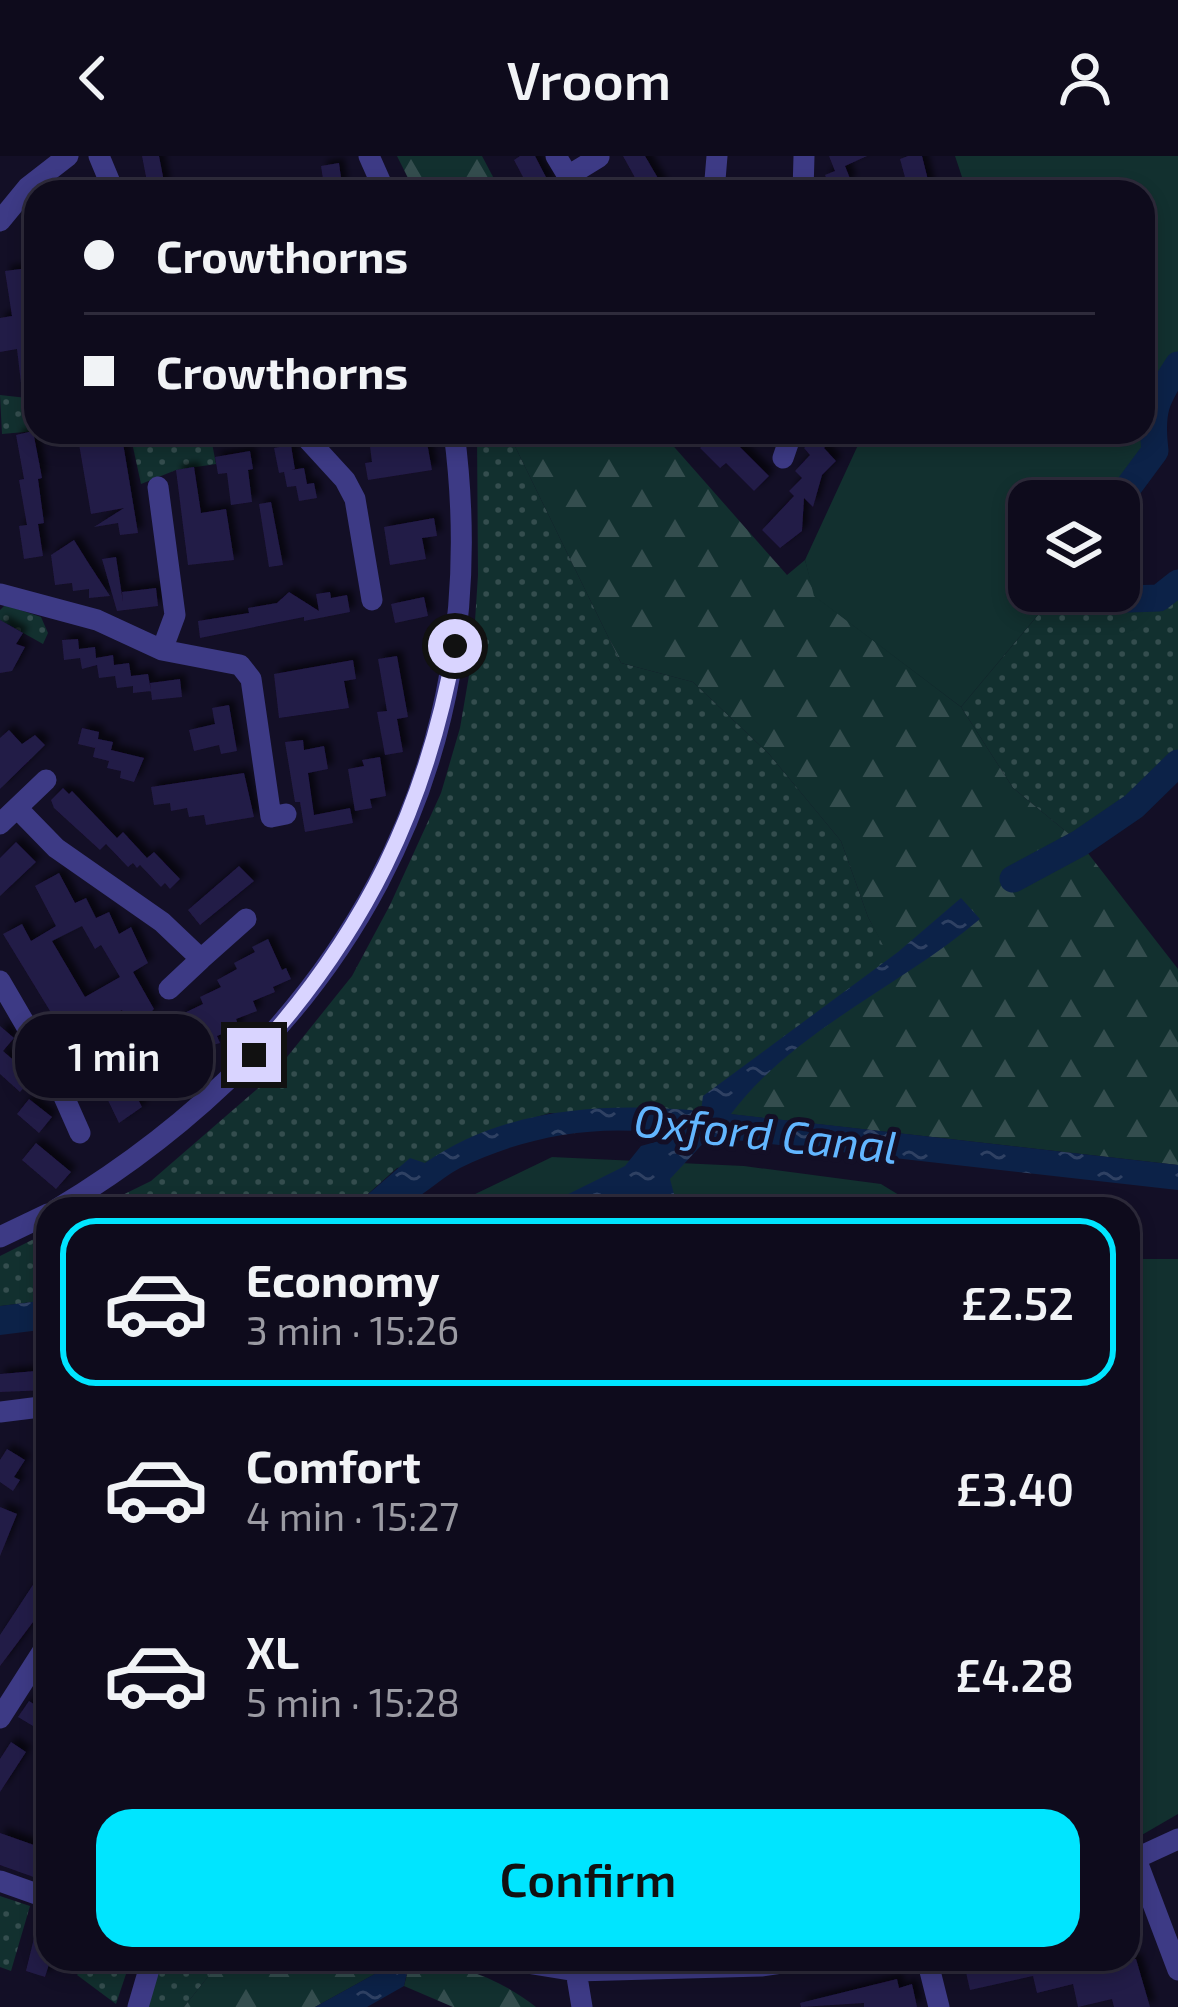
<!DOCTYPE html>
<meta charset="utf-8">
<style>
:root{--surface:#0e0b1c;--page:#1c1929;--text:#f1f3f6;--muted:#9b9ba3;--line:#2e2b3b;--accent:#00e5ff}
body{margin:0;font-family:"Exo 2",sans-serif;background:var(--page);color:var(--text);height:100vh;display:flex;flex-direction:column;font-size:45px;white-space:nowrap}
*{box-sizing:border-box;margin:0}
p{font-size:39px;color:var(--muted)}
.icon{flex:none;width:66px;height:66px;fill:none;stroke:currentColor;stroke-width:2;stroke-linecap:round;stroke-linejoin:round}
.map{position:relative;flex:1;overflow:hidden}
.sheet{position:absolute;left:36px;top:1041px;width:1104px;height:774px;display:flex;flex-direction:column;background:var(--surface);border-radius:36px;box-shadow:0 6px 18px #0003,0 0 0 3px var(--line)}
.sheet>*{flex:none}
.guide{position:absolute;left:24px;top:24px;width:1131px;height:264px;border-radius:36px;box-shadow:0 6px 18px #0003,0 0 0 3px var(--line);display:grid;align-content:center;height:264px;padding:0 60px;background:var(--surface)}
.controls{position:absolute;left:1008px;top:324px;display:grid;gap:24px}
.controls a{display:grid;place-items:center;width:132px;height:132px;border-radius:24px;background:var(--surface);box-shadow:0 6px 18px #0003,0 0 0 3px var(--line);font-size:60px}
.end{position:absolute;width:54px;height:54px;margin:-27px;border:15px solid #d9d4ff;background:#111;box-shadow:0 0 0 6px #111}
.from{border-radius:50%}
.bubble{position:absolute;height:84px;border-radius:36px;background:var(--surface);box-shadow:0 6px 18px #0003,0 0 0 3px var(--line);font-size:39px;font-weight:600;line-height:84px;text-align:center}
.guide b{display:flex;align-items:center;gap:42px;height:114px;font-size:45px}
.guide b+b{border-top:3px solid var(--line)}
.guide i{width:30px;height:30px;background:var(--text)}
ul{padding:21px 0 0;list-style:none}
li{display:flex;align-items:center;gap:36px;height:168px;margin:0 24px 18px;padding:0 36px;border:6px solid transparent;border-radius:36px}
li div{flex:1}
li b{display:block;font-size:45px}
li em{font-style:normal;font-weight:600}
li.current{border-color:var(--accent)}
li>.icon{width:108px;height:108px;stroke-width:1.5}
.cta{display:flex;gap:24px;margin-top:auto;padding:24px 60px}
.cta a{flex:1;height:138px;border-radius:36px;background:var(--accent);color:#111;font-size:48px;font-weight:600;line-height:138px;text-align:center}
header{display:flex;justify-content:space-between;align-items:center;height:156px;padding:0 60px;background:var(--surface);font-size:54px;font-weight:600}
.map>svg:first-child{display:block}
.grass{fill:url(#grass-dots)}
.forest{fill:url(#forest-firs)}
.green{fill:#12302f}
.water{fill:url(#water-ripples)}
.lines{fill:none;stroke-linecap:round;stroke-linejoin:round}
.river{stroke:#0c2248;stroke-width:27}
.building{fill:#241b47;fill-rule:evenodd;filter:url(#shadow)}
.minor{stroke:#3d3a85;stroke-width:21}
.route{stroke:#d9d4ff;stroke-width:15}
.labels{text-anchor:middle;stroke-width:10;stroke-linejoin:round;paint-order:stroke}
.water-label{font-size:45px;font-style:italic;fill:#62b6ff;stroke:#130f26}
</style>
<header><svg class="icon" aria-label="back" viewBox="0 0 24 24"><path d="M15 5l-7 7 7 7"/></svg>Vroom<svg class="icon" aria-label="person" viewBox="0 0 24 24"><circle cx="12" cy="8" r="4"/><path d="M4 21q1-7 8-7t8 7"/></svg></header>
<div class="map">
<svg width="1178" height="1851" viewBox="0 0 1178 1851">
<defs>
<pattern id="grass-dots" width="8" height="8" patternUnits="userSpaceOnUse" patternTransform="scale(3)"><rect width="8" height="8" fill="#12302f"/><path d="M2 2h.1M6 6h.1" fill="none" stroke="#344d4e" stroke-width="1.8" stroke-linecap="round"/></pattern>
<pattern id="forest-firs" width="22" height="20" patternUnits="userSpaceOnUse" patternTransform="scale(3)"><rect width="22" height="20" fill="#12302f"/><path d="M5 1l3.5 6h-7zM16 11l3.5 6h-7z" fill="#344d4e"/></pattern>
<pattern id="water-ripples" width="26" height="14" patternUnits="userSpaceOnUse" patternTransform="scale(3)"><rect width="26" height="14" fill="#0c2248"/><path d="M2 4q2-2 4 0t4 0M15 11q2-2 4 0t4 0" fill="none" stroke="#2f4163"/></pattern>
<filter id="shadow"><feDropShadow dx="5.5" dy="-5.5" stdDeviation="3" flood-color="#0009"/></filter>
</defs>
<rect width="100%" height="100%" fill="#130f26"/>
<path class="grass" d="M0,239l36,4v32l-34,3z
M75,276h215l6,9 -84,2 4,21 -40,6 -35,14 -10,-46 -53,5z
M477,276h31l113,231 72,19 76,72 72,87 27,76 27,49 -183,146 -162,1 -67,20 -58,30 -28,5 -46,41h-257l57,-28 120,-104 81,-101 38,-71 51,-112 19,-65 13,-76 5,-77z
M1178,427v180l-44,43 -54,37 -67,-55 -52,-81 97,-116h61v-4l11,12 29,-1z
M5,449l36,12 7,16 -5,11 -43,-24v-10z
M48,1076v68l-48,6v-50z
M0,1740l30,10 -19,65 -11,-4z
M90,1803h41l-15,45 -39,-29z
M162,1803h60l-38,48h-36z"/>
<path class="forest" d="M397,0h85l19,36h-86z
M508,276h153l126,143 18,-15 10,36 146,111 52,81 67,55 98,126v196l-466,-53 182,-146 -26,-49 -27,-76 -72,-87 -76,-72 -72,-19z
M222,1803h164l-4,11 -67,37h-131z
M411,1803c48,6 87,18 125,48h-83l-49,-21z"/>
<path class="green" d="M955,0h223v209l-22,35 -4,25 3,26 -37,50h-89v90h29l-97,116 -147,-111 -9,-36 59,-128h279v-240h-176z
M552,1001l192,9 137,18 41,25h-478z
M1128,1103h50v555l-50,29z"/>
<path class="water" d="M961,742l19,21c-79,67 -186,111 -249,195l447,51v25l-469,-53 -39,42 8,30h-140l87,-43 16,-20 36,-10c-72,-14 -151,-1 -217,32 -21,11 -41,32 -62,40 -13,5 -33,1 -47,1l59,-51 15,5c81,-56 181,-61 276,-52l2,-15 195,-144z
M48,1144v29l-48,6v-29z
M386,1803h24l-6,27 -37,21h-52l67,-37z"/>
<g class="lines">
<path class="river" d="M1118,345l37,-50c-5,-41 1,-52 23,-86
M1119,431l10,12 30,-1 19,-15
M1013,723l67,-36 54,-37 44,-43"/>
</g>
<path class="building" d="M142,0h17l7,36h-17z
M520,0h15l14,27 -18,9 -17,-32z
M623,0h22l21,36h-23z
M829,0h38l-22,10 6,15 -6,3 2,8h-15l-7,-17 10,-4z
M908,0h14l9,36h-22l-9,-33z
M339,7l4,29h-18l-4,-26z
M21,113l6,35 9,-2v88l-14,2 -5,-43 -17,3v-34l12,-2 -7,-45z
M33,275l9,47 -4,1 6,44 -6,1 5,32 -19,3 -5,-33 8,-1 -8,-45 5,-1 -8,-44z
M425,276l7,38 -64,10 -3,-17 7,-1 -3,-24z
M696,276h29l44,44 -15,15 -28,-28 -6,5 -20,-20 6,-6z
M823,276h18l-17,16 12,13 -14,14 -9,32 -9,-9 -2,33 -22,17 -18,-18 32,-34 -5,-5 13,-13 -7,-7 15,-16 -6,-7z
M122,281l16,96 -18,2 -2,-12 -24,4 30,-19 -33,6 -12,-70z
M291,289l4,25h-4l13,-2 3,16 7,-1 3,15 -18,3 -3,-15 -9,1 -3,-15 -5,1 -5,-25z
M250,295l3,18 -5,1 4,32 -21,3 -4,-32 -9,1 -3,-17z
M194,311l7,46 25,-4 8,51 -46,5 -12,-95z
M271,346l12,63 -14,2 -10,-63z
M434,362l3,18 -15,2 4,21 -36,6 -6,-38z
M74,384l15,24 21,32 -21,2v-9l-16,2 -1,-8 -17,2 -4,-30z
M116,401l7,45 -1,-10 34,-4 2,18 -41,5 -15,-52z
M289,436l30,19 -3,-17 14,-2 1,6 16,-3 3,17 -46,9v-4l-104,21 -2,-17 51,-8 -1,-5 29,-5z
M424,441l4,19 -33,7 -4,-19z
M0,464l23,13 -7,11 9,3 -13,24 -12,2z
M78,483l1,10 16,-2 1,11 17,-3 1,10 15,-2 3,19 -1,-6 17,-2 3,17 -18,2v-7l-16,2 -2,-12 -16,2 -2,-13 -15,4 -2,-11 -16,2 -2,-20z
M397,500l11,61 -11,2 6,33 -18,3 -8,-43 10,-1 -9,-52z
M353,504l3,19 -12,2 5,27 -70,10 -5,-44z
M180,523l2,18 -30,3 -2,-17z
M229,549l8,46 -16,3 -2,-9 -25,6 -5,-21 26,-6 -3,-16z
M82,572l17,4 -1,7 15,3 -2,8 33,8 -10,24 -14,-4 1,-7 -14,-3 2,-7 -16,-4 3,-13 -1,4 -17,-4z
M9,574l13,14 13,-9 10,10 -45,44v-51z
M303,584l1,10 20,-4 4,23 -20,4 6,42 36,-7 3,15 -48,9 -5,-30h-5l-10,-60z
M380,601l6,39 -16,3 2,9 -17,3 -7,-42 16,-3 -2,-6z
M244,617l10,44 -48,8 -2,-10 -15,2 -2,-9 -16,3 -1,-8 -16,2 -3,-18z
M63,632l6,6 3,-3 45,47 6,-6 24,26 7,-6 26,27 -10,10 -5,-6 -4,4 -21,-22 -3,3 -4,-5 -5,4 -22,-23 -6,6 -46,-42 -3,-8z
M16,686l20,20 -36,34v-38z
M239,710l15,15 -54,44 -12,-15z
M59,717l16,30 11,-5 10,20 13,-6 10,22 12,-7 17,36 -15,9 21,37 -24,25 -8,-24 -9,5 -2,-4 -25,13 5,9 -4,2 14,28 14,-7 27,51 -23,16 -19,-39 -11,5 -31,-65 -55,-90 19,-10 9,17 25,-15 -21,-40zM82,770l13,23 6,-4 19,32 -35,20 -33,-56z
M268,783l14,31 4,-2 5,11 -18,8 2,5 -22,9 4,10 -21,8 3,8 -22,9 3,7 -46,13 -5,-10 -8,4 -7,-14 30,-14 -4,-7 23,-11 -3,-7 21,-10 -4,-7 20,-11 -3,-6 21,-11 -3,-5z
M0,870l14,12 -11,13 30,26 -13,15 -20,-18z
M29,943l23,18 -13,16 -22,-19z
M36,987l35,29 -15,17 -34,-29z
M48,1214v20l-48,2v-18z
M7,1293l18,11 -11,17 6,3 -7,11 -13,-9v-22z
M0,1351l17,7 -17,42z
M48,1406v40l-48,64v-31z
M29,1545l19,12v22l-30,-18z
M11,1586l15,10 -26,40v-33z
M0,1677l48,17v21l-6,9 -42,-15z
M34,1782l14,4 2,19 -5,16 -19,-6z
M963,1803h173l14,48h-36l-2,-8 -34,8 -5,-23 -36,9 -4,-17 -63,14z
M897,1823l2,9 13,-4 5,23h-53v-4l-63,4 -1,-4z"/>
<g class="lines">
<path class="minor" d="M99,0l15,36
M369,0l16,36
M556,0l12,20 31,-19
M714,36l3,-36
M803,36l1,-36
M0,65l28,-34 40,-31
M301,276l44,48 10,19 17,101
M783,302l9,-26
M158,331l17,128 -13,35
M0,438l97,26 65,30 78,15 11,14 20,138 15,-3
M17,652l39,40 106,74 39,37 45,-40
M0,668l46,-44
M0,825l53,91 27,61
M169,833l32,-30
M57,1053c284,-171 441,-442 397,-777
M0,1081l48,-23
M0,1256l48,-6
M0,1562l48,-75
M1136,1703l42,111
M1128,1706l50,-23
M0,1725l48,17
M503,1803l73,12 185,-5 48,-7
M927,1803l12,48
M576,1815l6,36
M138,1851l14,-48"/>
</g>
<g class="lines">
<path class="route" d="M254,899c111,-122 172,-247 201,-409"/>
</g>
<g class="labels">
<g class="water-label">
<text transform="translate(766 978) rotate(6)" y="16">Oxford Canal</text>
</g>
</g>
</svg>
<div class="controls">
<a><svg class="icon" aria-label="layers" viewBox="0 0 24 24"><path d="M12 4l9 5-9 5-9-5zM3 14l9 5 9-5"/></svg></a>
</div>
<i class="end from" style="left:455px;top:490px"></i>
<i class="end" style="left:254px;top:899px"></i>
<div class="bubble" style="left:15px;top:858px;width:198px">1 min</div>
<div class="guide">
<b><i class="from"></i>Crowthorns</b>
<b><i></i>Crowthorns</b>
</div>
<section class="sheet">
<ul>
<li class="current"><svg class="icon" aria-label="car" viewBox="0 0 24 24"><path d="M5 17H2v-5l4-1 3-4h7l3 4 3 1v5h-3M9 17h6M6 11h13"/><circle cx="7" cy="17" r="2"/><circle cx="17" cy="17" r="2"/></svg><div><b>Economy</b><p>3 min · 15:26</p></div><em>£2.52</em></li>
<li><svg class="icon" aria-label="car" viewBox="0 0 24 24"><path d="M5 17H2v-5l4-1 3-4h7l3 4 3 1v5h-3M9 17h6M6 11h13"/><circle cx="7" cy="17" r="2"/><circle cx="17" cy="17" r="2"/></svg><div><b>Comfort</b><p>4 min · 15:27</p></div><em>£3.40</em></li>
<li><svg class="icon" aria-label="car" viewBox="0 0 24 24"><path d="M5 17H2v-5l4-1 3-4h7l3 4 3 1v5h-3M9 17h6M6 11h13"/><circle cx="7" cy="17" r="2"/><circle cx="17" cy="17" r="2"/></svg><div><b>XL</b><p>5 min · 15:28</p></div><em>£4.28</em></li>
</ul>
<div class="cta"><a>Confirm</a></div>
</section>
</div>
